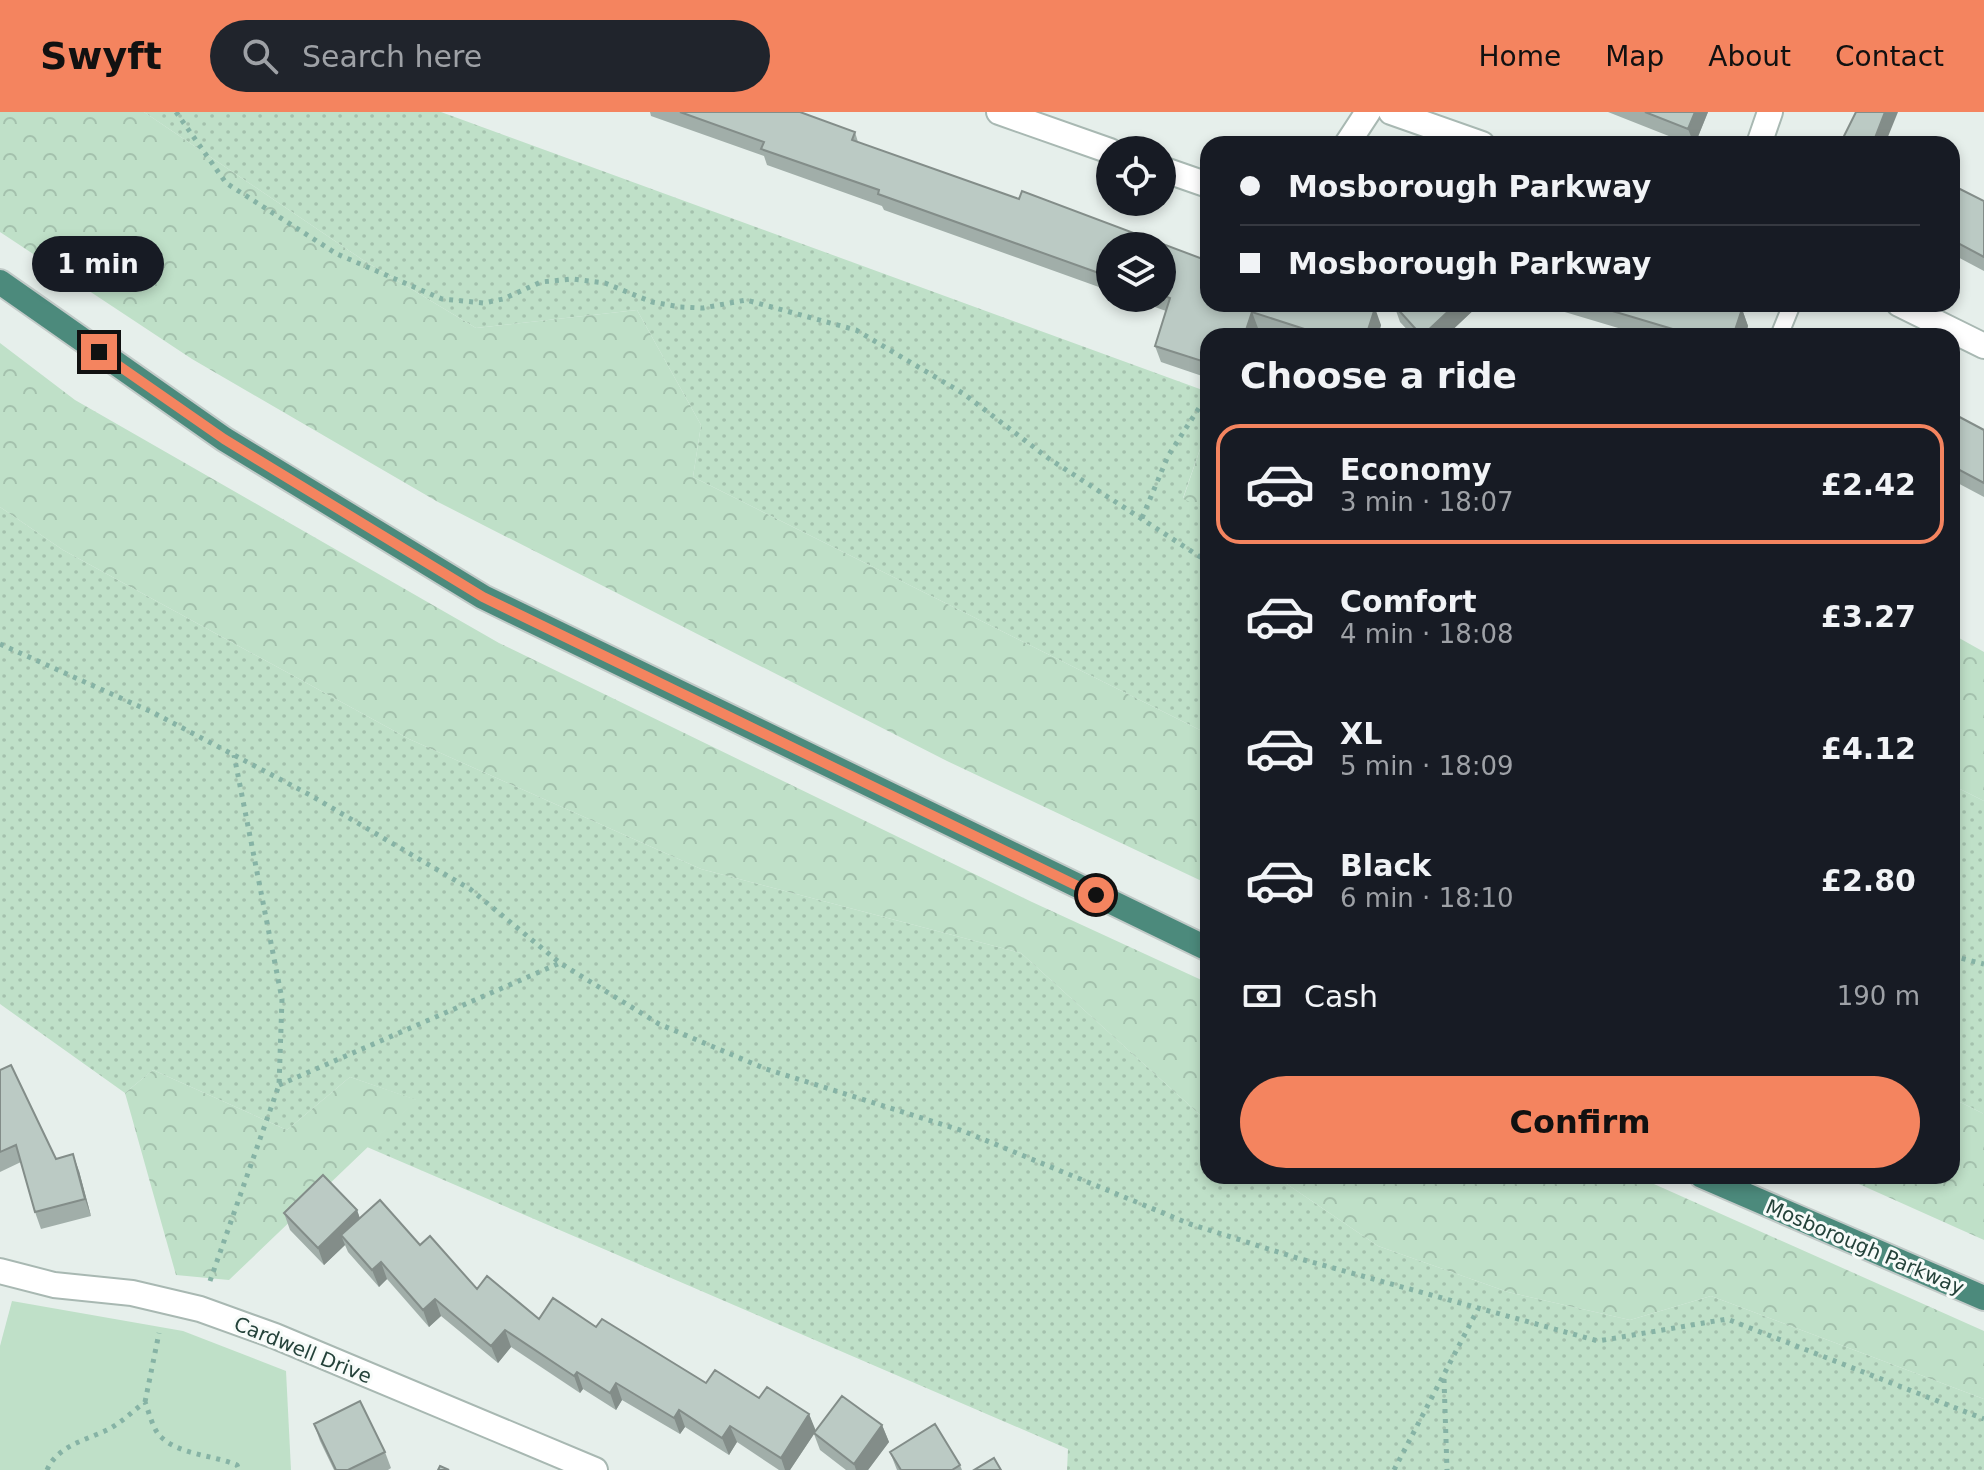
<!DOCTYPE html>
<meta charset="utf-8">
<style>
:root{--surface:#171b24;--page:#20242c;--text:#f1f3f6;--muted:#9ea1a6;--line:#363941;--accent:#f4845f}
body{margin:0;font-family:"DejaVu Sans",sans-serif;background:var(--page);color:var(--text);height:100vh;display:flex;flex-direction:column;font-size:30px;white-space:nowrap}
*{box-sizing:border-box;margin:0}
p{font-size:26px;color:var(--muted)}
.icon{flex:none;width:44px;height:44px;fill:none;stroke:currentColor;stroke-width:2;stroke-linecap:round;stroke-linejoin:round}
.map{position:relative;flex:1;overflow:hidden}
.side{position:absolute;left:1200px;top:216px;width:760px;height:856px;display:flex;flex-direction:column;background:var(--surface);border-radius:24px;box-shadow:0 4px 12px #0003}
.side>*{flex:none}
.top-card{position:absolute;left:1200px;top:24px;width:760px;height:176px;border-radius:24px;box-shadow:0 4px 12px #0003;display:grid;align-content:center;height:176px;padding:0 40px;background:var(--surface)}
.fabs{position:absolute;left:1096px;top:24px;display:grid;gap:16px}
.fabs a{display:grid;place-items:center;width:80px;height:80px;border-radius:50%;background:var(--surface);box-shadow:0 4px 12px #0003;font-size:40px}
.end{position:absolute;width:36px;height:36px;margin:-18px;border:10px solid #f4845f;background:#111;box-shadow:0 0 0 4px #111}
.from{border-radius:50%}
.bubble{position:absolute;height:56px;border-radius:28px;background:var(--surface);box-shadow:0 4px 12px #0003;font-size:26px;font-weight:600;line-height:56px;text-align:center}
.top-card b{display:flex;align-items:center;gap:28px;height:76px;font-size:30px}
.top-card b+b{border-top:2px solid var(--line)}
.top-card i{width:20px;height:20px;background:var(--text)}
ul{padding:0;list-style:none}
li{display:flex;align-items:center;gap:24px;height:120px;margin:0 16px 12px;padding:0 24px;border:4px solid transparent;border-radius:24px}
li div{flex:1}
li b{display:block;font-size:30px}
li em{font-style:normal;font-weight:600}
li.on{border-color:var(--accent)}
li>.icon{width:72px;height:72px;stroke-width:1.5}
h2{padding:0 40px;font-size:36px;line-height:96px}
.pay{display:flex;align-items:center;gap:20px;height:88px;padding:0 40px;font-size:30px}
.pay p{margin-inline-start:auto}
.cta{display:flex;gap:16px;margin-top:auto;padding:16px 40px}
.cta a{flex:1;height:92px;border-radius:48px;background:var(--accent);color:#111;font-size:32px;font-weight:600;line-height:92px;text-align:center}
header{display:flex;align-items:center;gap:48px;box-sizing:border-box;height:112px;padding:0 40px;background:var(--accent);color:#111}
header strong{font-size:38px}
nav{display:flex;gap:44px;margin-inline-start:auto;font-size:28px}
.search{width:560px;height:72px;background:var(--page);display:flex;align-items:center;gap:20px;box-sizing:border-box;padding:0 28px;border-radius:44px;color:var(--muted);font-size:30px}
.map>svg:first-child{display:block}
.grass{fill:url(#grass-dots)}
.forest{fill:url(#forest-crowns)}
.park{fill:#bfe0c8}
.lines{fill:none;stroke-linecap:round;stroke-linejoin:round}
.service-casing{stroke:#a8b8b2;stroke-width:20}
.minor-casing{stroke:#a8b8b2;stroke-width:28}
.trunk-casing{stroke:#c2cac8;stroke-width:28}
.path{stroke:#86b3a5;stroke-width:5;stroke-dasharray:4 6;stroke-linecap:butt}
.service{stroke:#fff;stroke-width:16}
.minor{stroke:#fff;stroke-width:24}
.trunk{stroke:#4c8a7c;stroke-width:24}
.wall{fill:#a1aea9}
.shaded-wall{fill:#838d89}
.building{fill:#bbcac4;stroke:#838d89;stroke-width:2}
.route{stroke:#f4845f;stroke-width:10}
.labels{text-anchor:middle;stroke-width:6;stroke-linejoin:round;paint-order:stroke}
.street-label{font-size:20px;fill:#24423a;stroke:#f7fbf9}
</style>
<header>
<strong>Swyft</strong>
<div class="search"><svg class="icon" aria-label="search" viewBox="0 0 24 24"><circle cx="10" cy="10" r="6"/><path d="M15 15l6 6"/></svg>Search here</div>
<nav><a>Home</a><a>Map</a><a>About</a><a>Contact</a></nav>
</header>
<div class="map">
<svg width="1984" height="1358" viewBox="0 0 1984 1358">
<defs>
<pattern id="grass-dots" width="8" height="8" patternUnits="userSpaceOnUse" patternTransform="scale(2)"><rect width="8" height="8" fill="#bfe0c8"/><path d="M2 2h.1M6 6h.1" fill="none" stroke="#a4c1ad" stroke-width="1.8" stroke-linecap="round"/></pattern>
<pattern id="forest-crowns" width="20" height="18" patternUnits="userSpaceOnUse" patternTransform="scale(2)"><rect width="20" height="18" fill="#bfe0c8"/><path d="M2 6a3 3 0 1 1 6 0M12 15a3 3 0 1 1 6 0" fill="none" stroke="#a4c1ad"/></pattern>
</defs>
<rect width="100%" height="100%" fill="#e6efeb"/>
<path class="grass" d="M144,0h297l767,280v34l-25,72 25,11v225l-515,-257 8,-52 -64,-115 -161,18 -113,-68z
M0,395l63,43 346,189 292,130 320,84 187,169v54h67l103,70 130,46 122,28 81,-24 273,103v71h-917l1,-21 -701,-302 49,-47 -66,-23 -63,53 -134,-60 -28,23 -125,-89z
M1952,673l32,16v313l-32,-16z"/>
<path class="forest" d="M0,0h144l219,148 113,68 161,-18 64,115 -8,52 515,257v150l-261,-123 -509,-259 -246,-143 -192,-127z
M0,231l75,57 424,243 533,259 176,81v139l-187,-169 -320,-84 -292,-130 -346,-189 -63,-43z
M1208,314v83l-25,-10z
M1952,522l32,18v149l-32,-16z
M153,958l134,60 63,-53 67,23 -188,180 -53,-5 -51,-182z
M1952,986l32,16v126l-143,-64h111z
M1275,1064h361l348,155v68l-273,-103 -81,24 -122,-28 -130,-46z"/>
<path class="park" d="M12,1189l171,30 103,40 5,99h-291v-124z"/>
<g class="lines">
<defs>
<path id="service" d="M1779,224l13,-32"/>
<path id="minor" d="M999,0l111,39
M1391,0l91,32
M1347,32l21,-32
M1759,32l11,-32
M1162,57l46,16
M1899,192l85,42
M0,1159l54,14 78,8 68,16 75,27 320,134"/>
<path id="trunk" d="M0,170l224,157 259,158 725,352
M1702,1064l282,122"/>
</defs>
<use href="#service" class="service-casing"/>
<use href="#minor" class="minor-casing"/>
<use href="#trunk" class="trunk-casing"/>
<path class="path" d="M176,0l50,71 111,71 105,45 42,4 19,-4 38,-17 31,-3 33,4 47,19 28,5 23,1 43,-8 110,30 108,64 84,64 160,104
M1142,406l26,-62 40,-62
M0,532l154,69 156,82 160,94 90,74 99,61 107,45 197,62 227,93 107,34 301,83 129,-22 257,100
M1952,844l32,8
M279,973l281,-122
M210,1169l69,-196 3,-86 -48,-244
M1444,1267l3,91
M145,1290l14,-69
M47,1358c11,-25 40,-30 62,-41 13,-7 24,-18 36,-27 4,10 8,28 16,35 19,18 52,18 76,28l2,5
M1394,1358l84,-161"/>
<use href="#service" class="service"/>
<use href="#minor" class="minor"/>
<use href="#trunk" class="trunk"/>
</g>
<path class="wall" d="M650,0h150l55,20 3,10 161,57 189,62 173,64 -3,11h-96l-24,-8 -50,8v42l-47,-16 -6,-16 11,-35 -36,-13h32v-52h-52v45l-226,-81 -2,-4 -115,-41 -3,-9 -113,-40z
M1608,0h100l-13,32h-6z
M1952,73l32,16v70l-32,-17z
M1480,192l-34,32h-33l-13,-14 -6,-17z
M1538,192h188l16,5 6,17 -3,10h-100z
M1952,301l32,17v67l-32,-17z
M0,958l56,89 23,12 12,45 -50,13 -6,-17 -14,-50 -21,10z
M357,1098l3,9 60,26 57,44 62,30 57,8 110,56 103,31 6,17 67,-6 7,17 -21,28h-22l-26,-20 -6,-16 -24,36h-11l-42,-28 -8,13 -44,-28 -5,7 -58,-34 -6,10 -33,-21 -3,4 -69,-46 -13,16 -57,-47 -12,11 -42,-48 -8,8 -31,-35 -3,-7 -21,20 -34,-35 -6,-17z
M314,1312l71,28 6,16 -3,2h-54l-14,-29z
M890,1340l70,13 2,5h-65z"/>
<path class="shaded-wall" d="M1695,0h13l-13,32h-1l-6,-15z
M1885,0h13l-13,32h-12z
M1456,192h24l-34,32h-24z
M1375,196l6,17 -3,11h-12z
M1742,197l6,17 -3,10h-12z
M1252,200l6,16 -3,8h-11z
M73,1042l6,17 12,45 -6,-17z
M357,1098l6,17 -22,8 4,10 -21,20 -6,-17z
M381,1150l6,17 -8,8 -7,-17z
M435,1187l6,17 -12,11 -6,-17z
M505,1218l6,17 -13,16 -7,-17z
M577,1260l6,17 -3,4 -6,-17z
M616,1271l6,17 -6,10 -6,-17z
M679,1298l6,17 -5,7 -6,-16z
M809,1302l7,17 -26,39h-5l-4,-12z
M882,1313l7,17 -21,28h-12l-2,-6z
M730,1314l7,16 -8,13 -7,-17z"/>
<path class="building" d="M680,0h120l55,20 -3,8 167,59 3,-8 186,70v43h154l13,4 -9,28h-40l-74,-24 -8,24h-36v27l-53,-17 15,-48 -8,-3v-49h-52v31l-232,-83 1,-4 -118,-41 3,-7z
M1645,0h50l-7,17z
M1856,0h29l-12,31 1,1h-34z
M1952,73l32,16v56l-32,-17z
M1395,192h61l-34,32 -28,-31z
M1589,192h137l16,5 -9,27h-37z
M1952,301l32,17v53l-32,-17z
M11,953l45,94 17,-5 12,45 -50,13 -19,-67 -16,7v-82z
M323,1063l34,35 -39,38 -34,-35z
M380,1088l40,45 10,-9 47,53 10,-13 52,43 14,-21 43,29 6,-8 104,64 9,-13 44,28 8,-11 42,27 -28,44 -51,-32 -8,12 -43,-28 -5,8 -58,-35 -6,10 -33,-21 -3,4 -69,-46 -14,16 -56,-47 -12,11 -42,-48 -9,8 -31,-35z
M842,1284l40,29 -28,39 -40,-31z
M360,1289l25,51 -37,18h-12l-22,-46z
M935,1312l25,41 -8,5h-51l-11,-18z
M994,1346l7,12h-27z
M440,1354l9,4h-11z"/>
<g class="lines">
<path class="route" d="M99,240l125,87 259,158 613,298"/>
</g>
<g class="labels">
<g class="street-label">
<text transform="translate(1865 1135) rotate(23)" y="7">Mosborough Parkway</text>
<text transform="translate(303 1238) rotate(22)" y="7">Cardwell Drive</text>
</g>
</g>
</svg>
<div class="fabs">
<a><svg class="icon" aria-label="locate" viewBox="0 0 24 24"><circle cx="12" cy="12" r="6"/><path d="M12 2v4M12 18v4M2 12h4M18 12h4"/></svg></a>
<a><svg class="icon" aria-label="layers" viewBox="0 0 24 24"><path d="M12 4l9 5-9 5-9-5zM3 14l9 5 9-5"/></svg></a>
</div>
<i class="end from" style="left:1096px;top:783px"></i>
<i class="end" style="left:99px;top:240px"></i>
<div class="bubble" style="left:32px;top:124px;width:132px">1 min</div>
<div class="top-card">
<b><i class="from"></i>Mosborough Parkway</b>
<b><i></i>Mosborough Parkway</b>
</div>
<section class="side">
<h2>Choose a ride</h2>
<ul>
<li class="on"><svg class="icon" aria-label="car" viewBox="0 0 24 24"><path d="M5 17H2v-5l4-1 3-4h7l3 4 3 1v5h-3M9 17h6M6 11h13"/><circle cx="7" cy="17" r="2"/><circle cx="17" cy="17" r="2"/></svg><div><b>Economy</b><p>3 min · 18:07</p></div><em>£2.42</em></li>
<li><svg class="icon" aria-label="car" viewBox="0 0 24 24"><path d="M5 17H2v-5l4-1 3-4h7l3 4 3 1v5h-3M9 17h6M6 11h13"/><circle cx="7" cy="17" r="2"/><circle cx="17" cy="17" r="2"/></svg><div><b>Comfort</b><p>4 min · 18:08</p></div><em>£3.27</em></li>
<li><svg class="icon" aria-label="car" viewBox="0 0 24 24"><path d="M5 17H2v-5l4-1 3-4h7l3 4 3 1v5h-3M9 17h6M6 11h13"/><circle cx="7" cy="17" r="2"/><circle cx="17" cy="17" r="2"/></svg><div><b>XL</b><p>5 min · 18:09</p></div><em>£4.12</em></li>
<li><svg class="icon" aria-label="car" viewBox="0 0 24 24"><path d="M5 17H2v-5l4-1 3-4h7l3 4 3 1v5h-3M9 17h6M6 11h13"/><circle cx="7" cy="17" r="2"/><circle cx="17" cy="17" r="2"/></svg><div><b>Black</b><p>6 min · 18:10</p></div><em>£2.80</em></li>
</ul>
<div class="pay"><svg class="icon" aria-label="cash" viewBox="0 0 24 24"><path d="M3 7h18v10H3z"/><circle cx="12" cy="12" r="2"/></svg>Cash<p>190 m</p></div>
<div class="cta"><a>Confirm</a></div>
</section>
</div>
